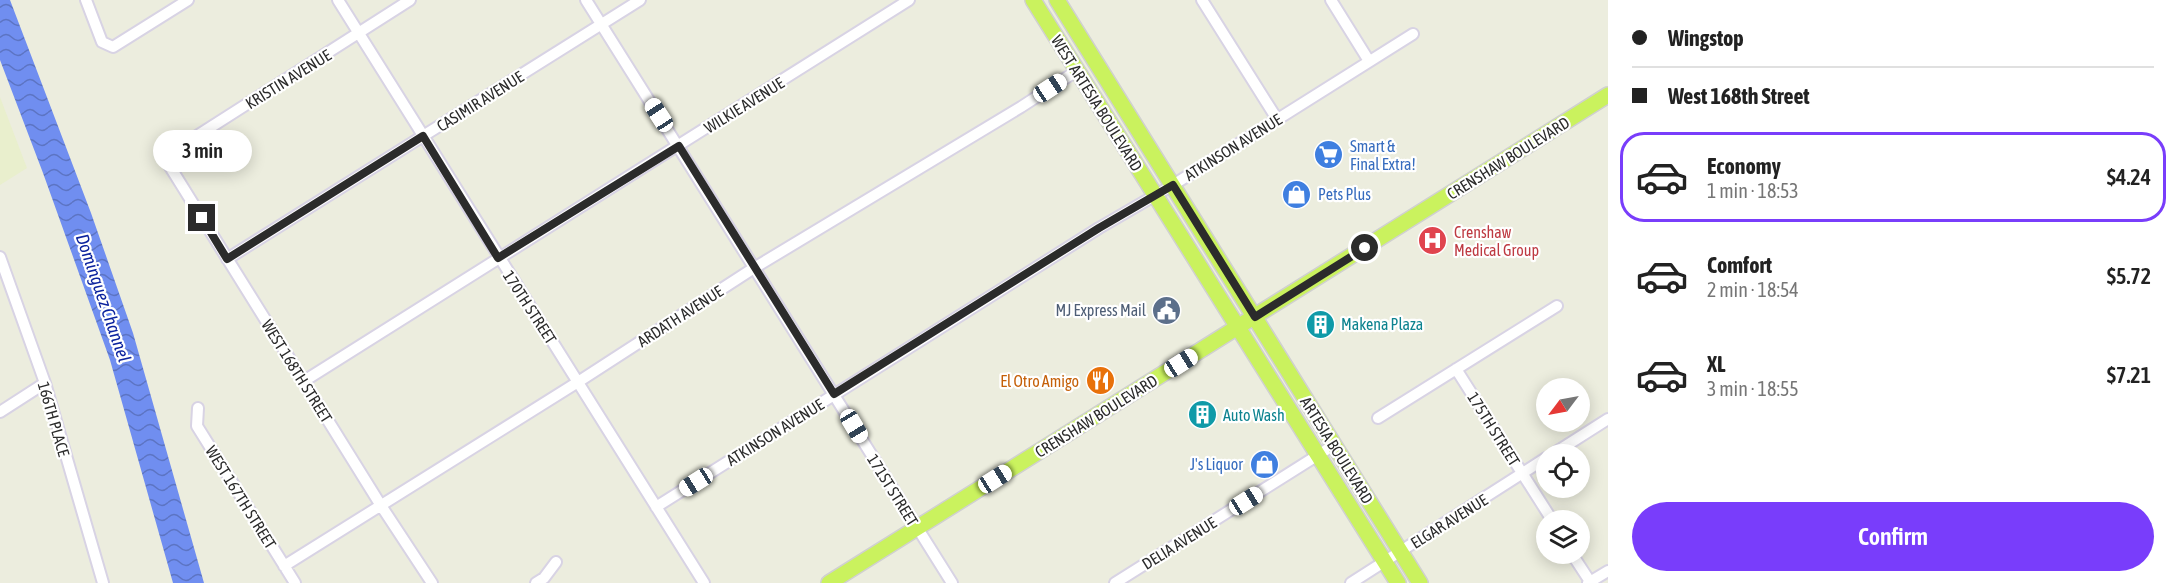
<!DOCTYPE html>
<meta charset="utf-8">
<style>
:root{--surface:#fff;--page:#f6f6f6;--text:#222;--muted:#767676;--line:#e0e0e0;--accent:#793dfb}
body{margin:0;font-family:"Asap Condensed",sans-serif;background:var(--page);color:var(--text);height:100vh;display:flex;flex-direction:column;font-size:22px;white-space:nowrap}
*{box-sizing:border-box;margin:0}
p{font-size:20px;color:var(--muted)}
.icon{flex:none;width:33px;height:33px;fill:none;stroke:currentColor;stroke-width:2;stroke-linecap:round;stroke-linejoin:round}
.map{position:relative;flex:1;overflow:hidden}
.panel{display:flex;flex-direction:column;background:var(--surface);width:570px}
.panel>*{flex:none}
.top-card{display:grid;align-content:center;height:132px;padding:0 24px;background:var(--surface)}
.needle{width:39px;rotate:238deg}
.tools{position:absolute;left:1536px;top:378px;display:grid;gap:12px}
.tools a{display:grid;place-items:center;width:54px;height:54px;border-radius:50%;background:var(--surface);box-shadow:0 3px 15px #0003;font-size:30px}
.end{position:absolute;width:27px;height:27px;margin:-14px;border:8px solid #2b2b2b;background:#fff;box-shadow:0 0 0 3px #fff}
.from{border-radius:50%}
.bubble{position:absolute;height:42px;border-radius:21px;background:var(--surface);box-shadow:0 3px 15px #0003;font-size:20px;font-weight:600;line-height:42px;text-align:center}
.car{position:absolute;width:18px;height:36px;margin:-18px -9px;border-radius:8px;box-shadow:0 0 4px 2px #0007;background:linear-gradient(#fff 24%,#345 0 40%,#fff 0 76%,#345 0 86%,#fff 0)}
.top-card b{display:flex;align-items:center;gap:21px;height:57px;font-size:22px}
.top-card b+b{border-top:2px solid var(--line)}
.top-card i{width:15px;height:15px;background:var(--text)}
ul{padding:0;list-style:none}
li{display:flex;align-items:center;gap:18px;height:90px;margin:0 12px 9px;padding:0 12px;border:3px solid transparent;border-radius:24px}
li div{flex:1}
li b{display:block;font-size:22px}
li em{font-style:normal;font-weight:600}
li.current{border-color:var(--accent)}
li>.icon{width:54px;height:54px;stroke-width:1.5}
.button{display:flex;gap:12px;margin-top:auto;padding:12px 24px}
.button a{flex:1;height:69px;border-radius:36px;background:var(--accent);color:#fff;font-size:24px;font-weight:600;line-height:69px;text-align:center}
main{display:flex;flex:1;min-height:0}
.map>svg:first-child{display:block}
.education{fill:#e9efcd}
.water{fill:url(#water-waves)}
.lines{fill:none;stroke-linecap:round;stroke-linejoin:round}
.minor-casing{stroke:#d8d3e4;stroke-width:14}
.primary-casing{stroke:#d0d0d0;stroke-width:18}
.minor{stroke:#fff;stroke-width:10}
.primary{stroke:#caf25e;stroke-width:15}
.route{stroke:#2b2b2b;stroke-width:8}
.labels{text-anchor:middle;stroke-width:4.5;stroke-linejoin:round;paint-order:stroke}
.street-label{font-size:16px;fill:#2b2b2b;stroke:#fff}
.shop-label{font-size:16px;fill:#366cbe;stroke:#fff;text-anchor:start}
.health-label{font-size:16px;fill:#be3a42;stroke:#fff;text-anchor:start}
.service-label{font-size:16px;fill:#4e5e75;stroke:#fff;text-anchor:end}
.culture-label{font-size:16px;fill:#0d838f;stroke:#fff;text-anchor:start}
.food-label{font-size:16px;fill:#c56008;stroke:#fff;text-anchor:end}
.water-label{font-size:18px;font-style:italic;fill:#0c239e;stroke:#fff}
</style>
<main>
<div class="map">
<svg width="1608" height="583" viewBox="0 0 1608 583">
<defs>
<pattern id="water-waves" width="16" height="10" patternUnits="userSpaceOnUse" patternTransform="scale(1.5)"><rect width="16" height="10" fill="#708ef0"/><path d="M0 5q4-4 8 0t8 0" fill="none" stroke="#5c74c3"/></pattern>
</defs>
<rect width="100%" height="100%" fill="#ecedde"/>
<path class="education" d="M0,97l27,71 -27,17z"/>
<path class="water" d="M0,0h10l81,213 42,120 71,250h-31l-63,-223 -67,-187 -43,-113z"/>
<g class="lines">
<defs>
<path id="minor" d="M86,0l16,42 11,5 75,-47
M338,0l366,583
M410,0l-246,157 216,347 52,79
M586,0l366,583
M1202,0l75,119
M1331,0l38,61
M0,257l45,126 58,200
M227,259l413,-259
M1456,369l96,151
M304,381l605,-381
M198,408l-1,18 98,157
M0,412l45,-29
M1378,418l179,-112
M1553,454l55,-35
M656,507l443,-279 74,-43 240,-151
M1572,554l19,29
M284,566l294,-184 176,-114 267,-161 57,-37
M536,583l8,-5 12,-16
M1115,583l219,-138
M1351,583l195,-125
M1588,583l20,-12"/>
<path id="primary" d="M1033,0l365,583
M1057,0l363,583
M829,583l779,-488"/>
</defs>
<use href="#minor" class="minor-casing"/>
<use href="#primary" class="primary-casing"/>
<use href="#minor" class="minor"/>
<use href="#primary" class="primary"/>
</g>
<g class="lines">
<path class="route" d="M202,218l25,41 196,-123 75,122 181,-112 155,248 265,-166 74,-43 82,132 110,-69"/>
</g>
<defs>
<symbol id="supermarket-disc" viewBox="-11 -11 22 22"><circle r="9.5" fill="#3f7fe0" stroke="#fff"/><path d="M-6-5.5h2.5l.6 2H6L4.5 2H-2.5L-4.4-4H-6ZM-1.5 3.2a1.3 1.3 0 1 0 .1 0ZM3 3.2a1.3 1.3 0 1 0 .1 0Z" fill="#fff"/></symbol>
<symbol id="shop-disc" viewBox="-11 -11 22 22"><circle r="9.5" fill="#3f7fe0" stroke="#fff"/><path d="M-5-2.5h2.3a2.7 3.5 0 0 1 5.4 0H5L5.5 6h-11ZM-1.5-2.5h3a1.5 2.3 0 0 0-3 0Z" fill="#fff"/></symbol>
<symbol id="hospital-disc" viewBox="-11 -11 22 22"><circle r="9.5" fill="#e0444e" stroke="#fff"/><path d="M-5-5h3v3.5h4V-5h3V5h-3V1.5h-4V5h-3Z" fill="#fff"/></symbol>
<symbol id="civic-disc" viewBox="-11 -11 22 22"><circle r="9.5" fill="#5c6f8a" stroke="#fff"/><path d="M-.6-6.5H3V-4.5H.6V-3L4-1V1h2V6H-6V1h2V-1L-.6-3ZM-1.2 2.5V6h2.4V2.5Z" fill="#fff"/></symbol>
<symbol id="building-disc" viewBox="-11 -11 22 22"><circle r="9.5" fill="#0f9aa8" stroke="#fff"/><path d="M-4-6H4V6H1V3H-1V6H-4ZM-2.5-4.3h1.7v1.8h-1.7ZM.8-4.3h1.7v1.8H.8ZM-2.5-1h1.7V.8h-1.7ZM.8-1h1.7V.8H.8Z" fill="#fff"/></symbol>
<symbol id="restaurant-disc" viewBox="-11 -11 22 22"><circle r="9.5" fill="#e8710a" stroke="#fff"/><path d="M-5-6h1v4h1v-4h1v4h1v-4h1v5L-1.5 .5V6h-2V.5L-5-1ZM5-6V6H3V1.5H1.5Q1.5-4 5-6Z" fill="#fff"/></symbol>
</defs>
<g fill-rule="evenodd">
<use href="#supermarket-disc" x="1312" y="138" width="33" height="33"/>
<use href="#shop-disc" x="1280" y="178" width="33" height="33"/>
<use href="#hospital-disc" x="1416" y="224" width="33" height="33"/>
<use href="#civic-disc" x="1150" y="294" width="33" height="33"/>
<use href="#building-disc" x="1304" y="308" width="33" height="33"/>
<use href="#restaurant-disc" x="1084" y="364" width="33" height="33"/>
<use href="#building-disc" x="1186" y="398" width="33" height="33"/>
<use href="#shop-disc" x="1248" y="448" width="33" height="33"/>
</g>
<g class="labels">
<g class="street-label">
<text transform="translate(288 79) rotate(-32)" y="6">KRISTIN AVENUE</text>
<text transform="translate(480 101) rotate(-32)" y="6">CASIMIR AVENUE</text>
<text transform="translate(1097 103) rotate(58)" y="6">WEST ARTESIA BOULEVARD</text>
<text transform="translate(744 105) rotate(-32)" y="6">WILKIE AVENUE</text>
<text transform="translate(1233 147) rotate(-32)" y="6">ATKINSON AVENUE</text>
<text transform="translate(1508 158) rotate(-32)" y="6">CRENSHAW BOULEVARD</text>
<text transform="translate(530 307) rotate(57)" y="6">170TH STREET</text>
<text transform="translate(680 316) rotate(-33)" y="6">ARDATH AVENUE</text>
<text transform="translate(297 371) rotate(58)" y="6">WEST 168TH STREET</text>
<text transform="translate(1096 416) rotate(-32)" y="6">CRENSHAW BOULEVARD</text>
<text transform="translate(54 419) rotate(74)" y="6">166TH PLACE</text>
<text transform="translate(1494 429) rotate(58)" y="6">175TH STREET</text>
<text transform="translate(775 432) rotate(-32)" y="6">ATKINSON AVENUE</text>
<text transform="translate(1337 450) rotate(58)" y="6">ARTESIA BOULEVARD</text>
<text transform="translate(893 490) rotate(58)" y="6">171ST STREET</text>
<text transform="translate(241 497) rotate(58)" y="6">WEST 167TH STREET</text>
<text transform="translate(1449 521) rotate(-32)" y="6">ELGAR AVENUE</text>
<text transform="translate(1179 543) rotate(-32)" y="6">DELIA AVENUE</text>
</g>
<g class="shop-label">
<text x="1350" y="152">Smart &amp;<tspan x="1350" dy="18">Final Extra!</tspan></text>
<text x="1318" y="200">Pets Plus</text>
<text x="1243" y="470" text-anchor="end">J's Liquor</text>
</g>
<g class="health-label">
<text x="1454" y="238">Crenshaw<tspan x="1454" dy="18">Medical Group</tspan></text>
</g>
<g class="service-label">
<text x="1146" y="316">MJ Express Mail</text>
</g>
<g class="culture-label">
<text x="1341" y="330">Makena Plaza</text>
<text x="1223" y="421">Auto Wash</text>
</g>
<g class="food-label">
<text x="1079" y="387">El Otro Amigo</text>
</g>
<g class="water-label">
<text transform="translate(103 298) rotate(71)" y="6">Dominguez Channel</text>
</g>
</g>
</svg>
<div class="tools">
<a><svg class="needle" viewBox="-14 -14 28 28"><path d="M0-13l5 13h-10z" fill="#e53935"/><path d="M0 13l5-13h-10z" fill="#767676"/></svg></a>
<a><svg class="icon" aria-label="locate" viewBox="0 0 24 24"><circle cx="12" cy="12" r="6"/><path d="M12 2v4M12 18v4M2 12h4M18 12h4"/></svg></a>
<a><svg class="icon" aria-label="layers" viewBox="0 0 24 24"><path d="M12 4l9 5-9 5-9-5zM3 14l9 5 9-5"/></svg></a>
</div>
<i class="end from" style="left:1365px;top:248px"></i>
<i class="end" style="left:202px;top:218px"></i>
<div class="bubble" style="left:153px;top:130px;width:99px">3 min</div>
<i class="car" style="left:1050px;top:88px;rotate:57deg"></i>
<i class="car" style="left:659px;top:115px;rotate:327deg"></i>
<i class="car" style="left:1181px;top:363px;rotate:58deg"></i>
<i class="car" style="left:854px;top:426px;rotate:149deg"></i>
<i class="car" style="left:995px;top:479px;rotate:58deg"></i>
<i class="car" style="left:696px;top:482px;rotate:238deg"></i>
<i class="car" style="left:1246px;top:501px;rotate:58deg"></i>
</div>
<section class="panel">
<div class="top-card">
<b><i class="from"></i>Wingstop</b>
<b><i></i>West 168th Street</b>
</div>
<ul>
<li class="current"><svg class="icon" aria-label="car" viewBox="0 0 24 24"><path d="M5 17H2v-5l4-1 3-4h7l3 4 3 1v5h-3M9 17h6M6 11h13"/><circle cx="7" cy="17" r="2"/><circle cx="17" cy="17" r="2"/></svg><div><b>Economy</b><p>1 min · 18:53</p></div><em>$4.24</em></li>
<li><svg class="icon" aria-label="car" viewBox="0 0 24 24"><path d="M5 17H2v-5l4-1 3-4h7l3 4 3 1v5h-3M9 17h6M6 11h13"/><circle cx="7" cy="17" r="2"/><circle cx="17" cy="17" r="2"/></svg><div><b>Comfort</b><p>2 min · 18:54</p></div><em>$5.72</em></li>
<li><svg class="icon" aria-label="car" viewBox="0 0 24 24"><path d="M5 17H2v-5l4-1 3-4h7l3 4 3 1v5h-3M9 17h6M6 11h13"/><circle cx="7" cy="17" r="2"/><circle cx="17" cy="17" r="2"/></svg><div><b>XL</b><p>3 min · 18:55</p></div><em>$7.21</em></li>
</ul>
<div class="button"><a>Confirm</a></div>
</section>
</main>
